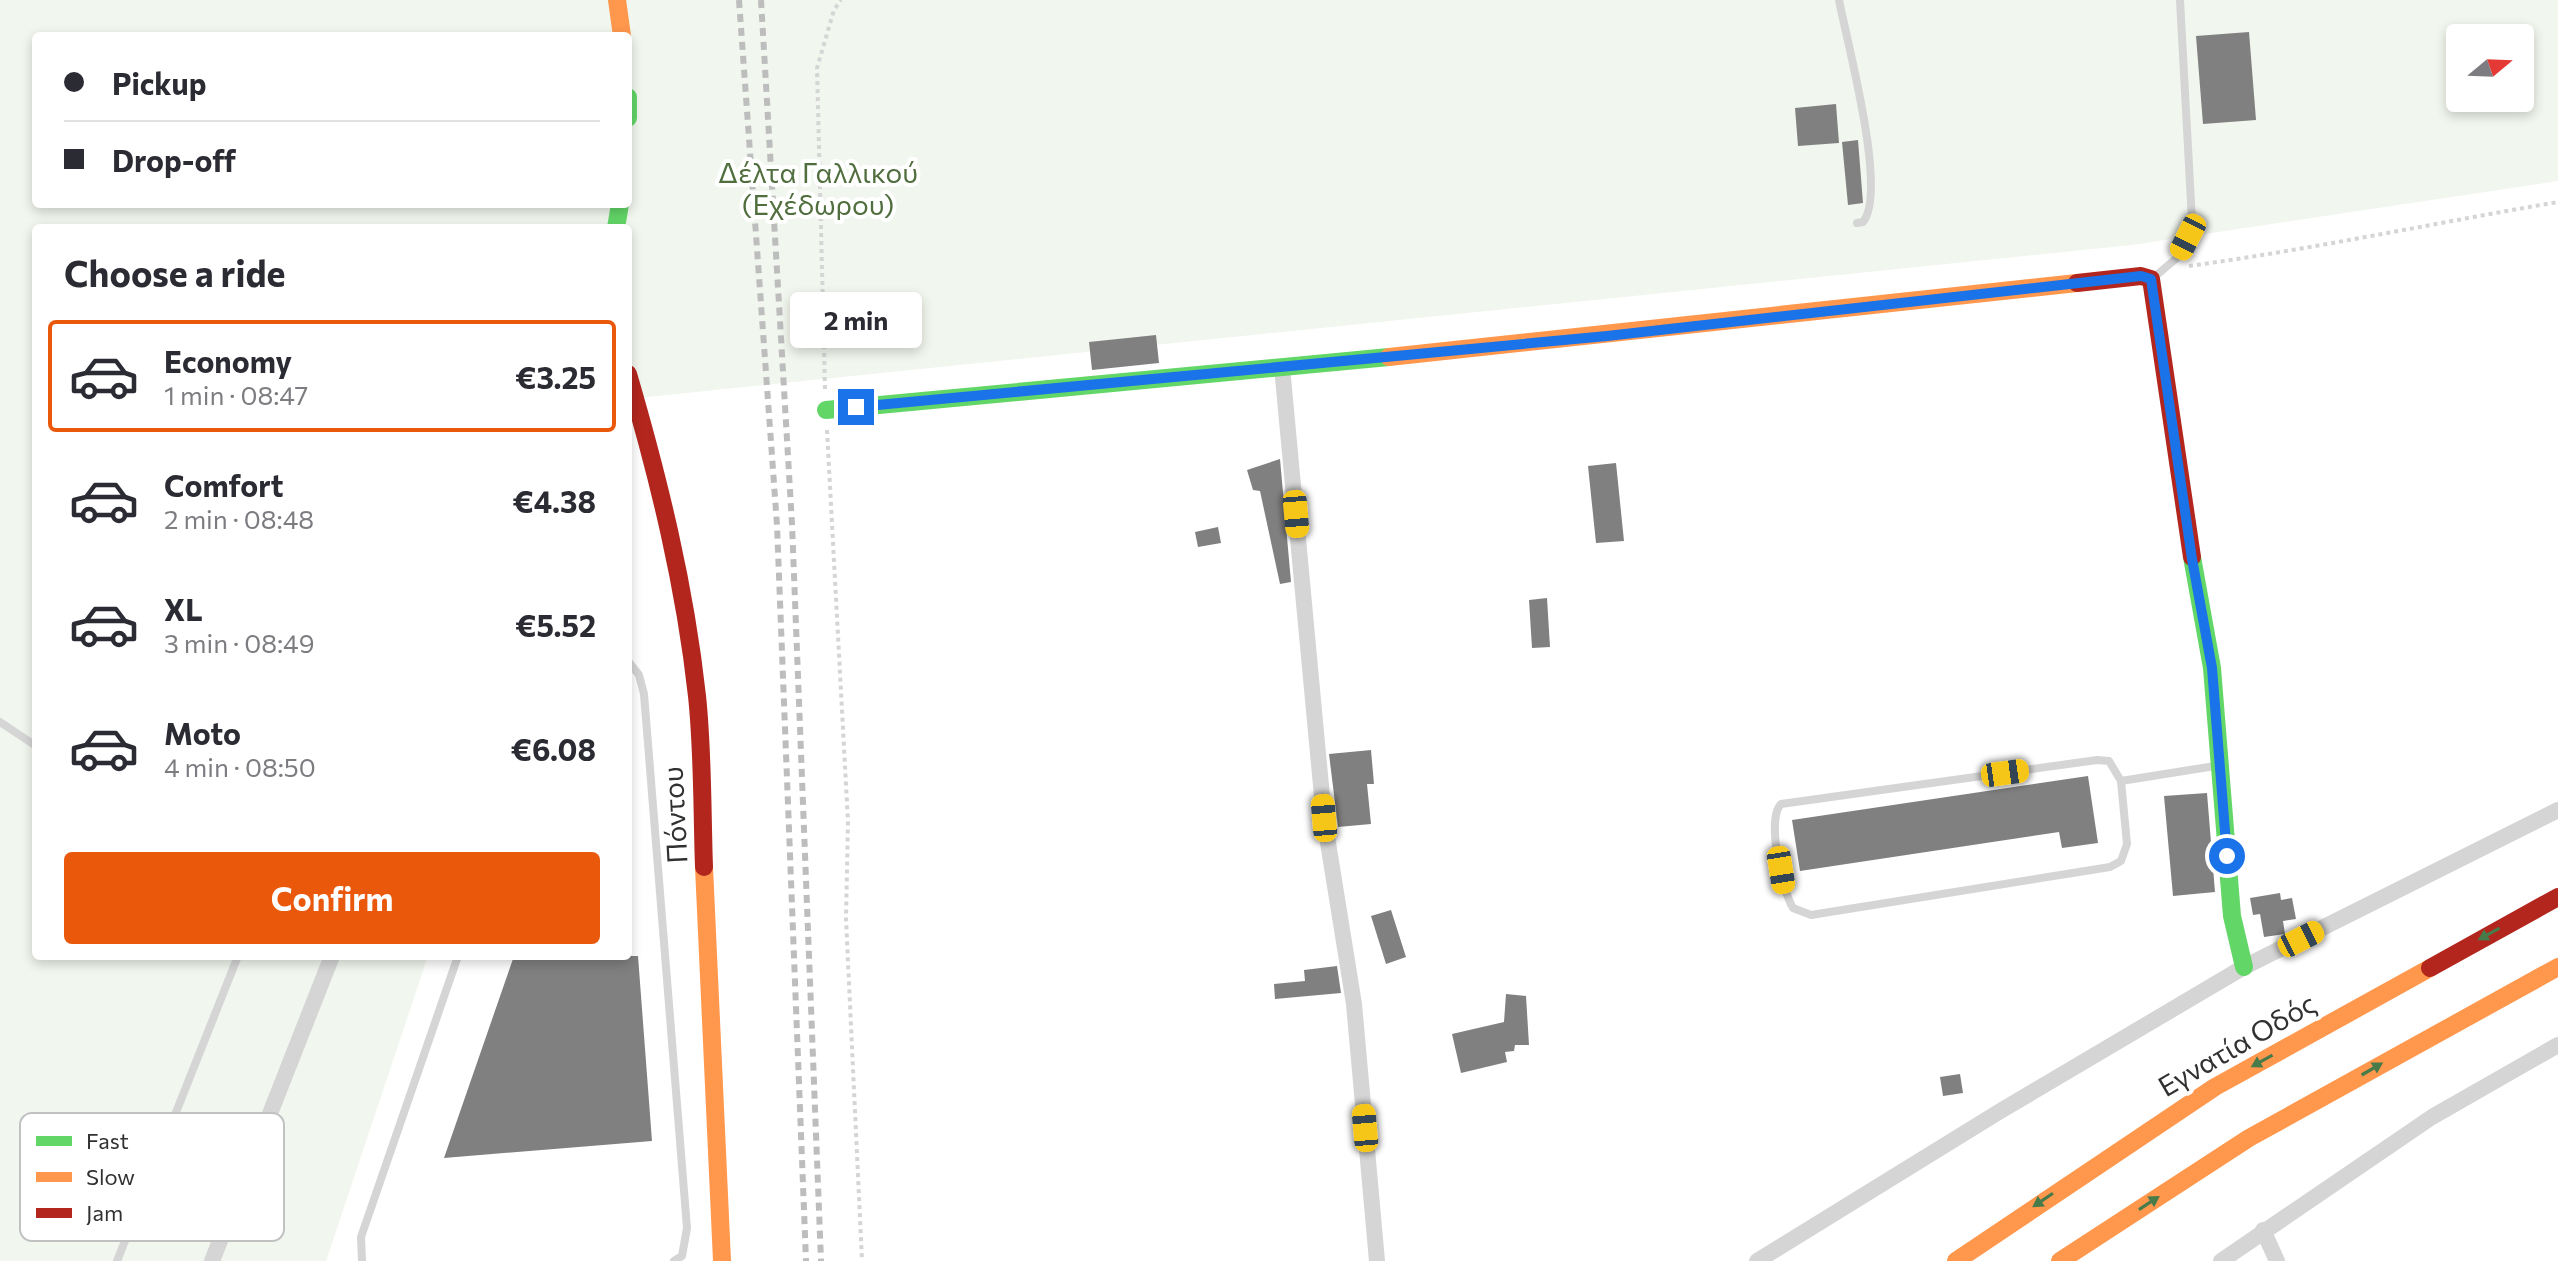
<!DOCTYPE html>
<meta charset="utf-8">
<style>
:root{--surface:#fff;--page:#f7f7f7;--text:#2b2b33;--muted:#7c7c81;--line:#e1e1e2;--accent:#ea580c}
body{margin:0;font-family:Commissioner,sans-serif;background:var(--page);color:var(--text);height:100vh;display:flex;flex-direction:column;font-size:30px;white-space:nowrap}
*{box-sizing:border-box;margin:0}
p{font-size:26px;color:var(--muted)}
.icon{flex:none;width:44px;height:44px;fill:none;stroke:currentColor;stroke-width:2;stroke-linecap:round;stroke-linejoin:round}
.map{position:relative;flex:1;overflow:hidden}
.side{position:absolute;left:32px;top:224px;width:600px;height:736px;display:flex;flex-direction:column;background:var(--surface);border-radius:8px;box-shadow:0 4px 12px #0003}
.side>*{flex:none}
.top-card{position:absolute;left:32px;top:32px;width:600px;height:176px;border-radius:8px;box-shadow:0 4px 12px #0003;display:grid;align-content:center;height:176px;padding:0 32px;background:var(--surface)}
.needle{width:52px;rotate:71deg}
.buttons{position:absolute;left:2446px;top:24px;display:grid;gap:16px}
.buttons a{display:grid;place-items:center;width:88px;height:88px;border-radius:8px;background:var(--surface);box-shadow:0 4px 12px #0003;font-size:40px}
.end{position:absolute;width:36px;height:36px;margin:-18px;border:10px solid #1a73e8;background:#fff;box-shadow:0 0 0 4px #fff}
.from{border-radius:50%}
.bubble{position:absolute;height:56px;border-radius:8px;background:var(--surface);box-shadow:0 4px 12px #0003;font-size:26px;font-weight:700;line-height:56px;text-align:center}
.car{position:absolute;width:24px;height:48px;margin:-24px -12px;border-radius:10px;box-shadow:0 0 6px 2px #0007;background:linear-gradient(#f5c518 24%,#345 0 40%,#f5c518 0 76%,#345 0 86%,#f5c518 0)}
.top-card b{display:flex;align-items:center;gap:28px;height:76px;font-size:30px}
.top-card b+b{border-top:2px solid var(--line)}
.top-card i{width:20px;height:20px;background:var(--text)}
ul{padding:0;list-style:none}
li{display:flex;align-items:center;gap:24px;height:112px;margin:0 16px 12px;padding:0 16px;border:4px solid transparent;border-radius:8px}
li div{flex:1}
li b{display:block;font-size:30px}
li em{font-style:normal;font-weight:700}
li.selected{border-color:var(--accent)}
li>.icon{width:72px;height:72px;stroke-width:1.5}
h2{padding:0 32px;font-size:36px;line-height:96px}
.button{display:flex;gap:16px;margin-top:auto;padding:16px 32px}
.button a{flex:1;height:92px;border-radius:8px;background:var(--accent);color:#fff;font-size:32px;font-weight:700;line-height:92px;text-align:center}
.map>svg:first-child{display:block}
.green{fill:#f1f6ee;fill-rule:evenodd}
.building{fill:#808080}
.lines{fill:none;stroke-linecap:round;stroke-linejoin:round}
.path{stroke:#d5d5d5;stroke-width:4;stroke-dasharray:4 4;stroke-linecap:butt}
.lane{stroke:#d5d5d5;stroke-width:8}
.street{stroke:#d5d5d5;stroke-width:16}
.fast{stroke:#63d668;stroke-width:18}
.slow{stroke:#ff974d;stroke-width:18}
.jam{stroke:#b3261e;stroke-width:18}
.rail{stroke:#bdbdbd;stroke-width:6;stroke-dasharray:8 6;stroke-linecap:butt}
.oneway{fill:#487b4a}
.route{stroke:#1a73e8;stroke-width:10}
.labels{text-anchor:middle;stroke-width:8;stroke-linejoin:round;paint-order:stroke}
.park-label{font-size:28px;fill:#506e3e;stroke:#fff}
.street-label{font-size:28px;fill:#313131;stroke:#fff}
.key{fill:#fff;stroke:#c1c1c1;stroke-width:2}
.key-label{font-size:22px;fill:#313131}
</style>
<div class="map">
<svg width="2558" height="1261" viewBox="0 0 2558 1261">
<rect width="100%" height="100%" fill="#fff"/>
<path class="green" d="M0,0h2558v181l-426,64 -1504,154v-171h-592v728h392l-102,305h-326zM36,36h592v168h-592zM2460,38h60v60h-60z"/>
<path class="building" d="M2249,32l7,88 -53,4 -7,-88z
M1836,104l3,39 -41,3 -3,-38z
M1858,140l5,63 -15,2 -6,-63z
M1156,335l3,28 -67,7 -3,-28z
M1280,459l11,123 -11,2 -20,-93 -7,-1 -6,-20z
M1616,463l8,78 -28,2 -8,-77z
M1218,527l3,16 -23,4 -3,-15z
M1547,598l3,49 -18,1 -3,-48z
M1371,750l3,34h-7l4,40 -33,3 -9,-73z
M2088,776l10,67 -36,5 -3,-16 -259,39 -8,-51z
M2207,793l8,99 -42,4 -9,-100z
M2280,893l1,7 11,-2 4,21 -13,2 2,13 -21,3 -4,-23 -7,1 -3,-17z
M1391,910l15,47 -20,7 -15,-48z
M514,956h124l14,185 -208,17z
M1337,966l4,27 -66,6 -1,-15 31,-3 -1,-11z
M1506,994l20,2 3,49h-14l-1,6 -9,1 2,10 -46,11 -9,-39 52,-12z
M1960,1074l3,19 -20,3 -3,-19z"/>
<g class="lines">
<path class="path" d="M2189,266c124,-17 246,-43 369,-64
M825,389l-8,-321 17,-58 7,-10
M827,430l21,392 -2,97 16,342"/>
<path class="lane" d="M1839,0c8,42 49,192 24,222l-6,1
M2152,279l26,-22 14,-36 -12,-221
M628,661l11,14 5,19 43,534 -5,28 -8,5
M0,722l36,24
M2121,781l-12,-20 -12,-1 -316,44c-15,15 1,86 12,104l18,7 299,-48 11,-6 6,-17 -6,-63 94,-15
M117,1261l121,-305
M362,1261l-1,-24 97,-281"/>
<path class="street" d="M1282,367l42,451 30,186 23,257
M2263,1230l14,31
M212,1261l120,-305
M1757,1261l245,-151 242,-143 314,-157
M2221,1261l211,-144 126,-72"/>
<path class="fast" d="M628,97v21
M616,228l4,-24
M826,410l563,-53
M2192,557l20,111 20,248 12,51"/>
<path class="slow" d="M617,0l5,36
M1389,357l688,-74
M704,867l18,394
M1956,1261l259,-174 215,-119
M2060,1261l189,-123 309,-171"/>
<path class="jam" d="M2077,283l64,-7 10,3 41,278
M628,374c31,106 57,212 69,322 6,56 5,114 7,171
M2430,968l128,-71"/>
<path class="rail" d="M739,0l38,525 29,736
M761,0l31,524 29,737"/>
</g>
<defs><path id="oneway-solid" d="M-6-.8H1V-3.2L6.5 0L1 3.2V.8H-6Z" transform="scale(2)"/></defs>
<g class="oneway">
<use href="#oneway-solid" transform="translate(2489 934) rotate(151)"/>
<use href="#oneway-solid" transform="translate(2262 1061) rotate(151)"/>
<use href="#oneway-solid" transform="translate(2372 1069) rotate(-30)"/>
<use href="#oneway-solid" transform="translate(2043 1200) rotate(146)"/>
<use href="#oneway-solid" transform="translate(2149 1203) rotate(-33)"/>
</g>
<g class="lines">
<path class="route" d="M856,407l751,-71 534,-60 10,3 41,280 20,109 15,188"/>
</g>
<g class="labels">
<g class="park-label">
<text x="818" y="183">Δέλτα Γαλλικού<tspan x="818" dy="32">(Εχέδωρου)</tspan></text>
</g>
<g class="street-label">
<text transform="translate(675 815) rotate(-93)" y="10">Πόντου</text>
<text transform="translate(2237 1045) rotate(-30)" y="10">Εγνατία Οδός</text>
</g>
</g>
<rect x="20" y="1113" width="264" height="128" rx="12" class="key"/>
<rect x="36" y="1136" width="36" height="10" fill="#63d668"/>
<rect x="36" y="1172" width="36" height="10" fill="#ff974d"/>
<rect x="36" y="1208" width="36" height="10" fill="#b3261e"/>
<g class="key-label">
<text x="86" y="1149">Fast</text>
<text x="86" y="1185">Slow</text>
<text x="86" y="1221">Jam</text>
</g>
</svg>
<div class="buttons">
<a><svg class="needle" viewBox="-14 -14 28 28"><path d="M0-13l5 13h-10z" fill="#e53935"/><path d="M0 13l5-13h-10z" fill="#7c7c81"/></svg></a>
</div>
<i class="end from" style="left:2227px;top:856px"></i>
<i class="end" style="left:856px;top:407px"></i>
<div class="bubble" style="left:790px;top:292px;width:132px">2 min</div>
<i class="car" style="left:2188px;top:237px;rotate:207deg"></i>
<i class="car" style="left:1296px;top:514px;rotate:175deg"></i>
<i class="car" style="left:2005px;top:773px;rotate:82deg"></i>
<i class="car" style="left:1324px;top:818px;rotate:355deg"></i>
<i class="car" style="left:1781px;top:870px;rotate:171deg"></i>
<i class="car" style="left:2301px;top:939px;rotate:63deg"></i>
<i class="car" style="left:1365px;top:1128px;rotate:355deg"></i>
<div class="top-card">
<b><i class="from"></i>Pickup</b>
<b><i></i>Drop-off</b>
</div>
<section class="side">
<h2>Choose a ride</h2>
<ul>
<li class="selected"><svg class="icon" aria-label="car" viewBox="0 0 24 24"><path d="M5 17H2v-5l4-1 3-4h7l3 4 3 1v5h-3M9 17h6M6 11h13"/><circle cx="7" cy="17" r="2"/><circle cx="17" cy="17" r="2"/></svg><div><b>Economy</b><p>1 min · 08:47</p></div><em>€3.25</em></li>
<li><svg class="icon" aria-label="car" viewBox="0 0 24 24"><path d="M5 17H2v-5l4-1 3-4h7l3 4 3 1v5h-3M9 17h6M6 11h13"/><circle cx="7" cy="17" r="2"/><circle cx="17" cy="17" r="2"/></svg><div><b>Comfort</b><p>2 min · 08:48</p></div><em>€4.38</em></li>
<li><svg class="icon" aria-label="car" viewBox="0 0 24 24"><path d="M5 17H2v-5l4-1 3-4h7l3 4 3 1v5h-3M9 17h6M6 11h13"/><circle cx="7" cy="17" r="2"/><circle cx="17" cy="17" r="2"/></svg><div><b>XL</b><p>3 min · 08:49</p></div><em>€5.52</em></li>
<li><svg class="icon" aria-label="car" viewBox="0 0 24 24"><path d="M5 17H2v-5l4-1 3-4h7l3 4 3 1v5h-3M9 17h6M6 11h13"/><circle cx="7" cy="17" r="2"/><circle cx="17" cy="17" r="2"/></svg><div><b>Moto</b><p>4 min · 08:50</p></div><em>€6.08</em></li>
</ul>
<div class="button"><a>Confirm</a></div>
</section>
</div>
